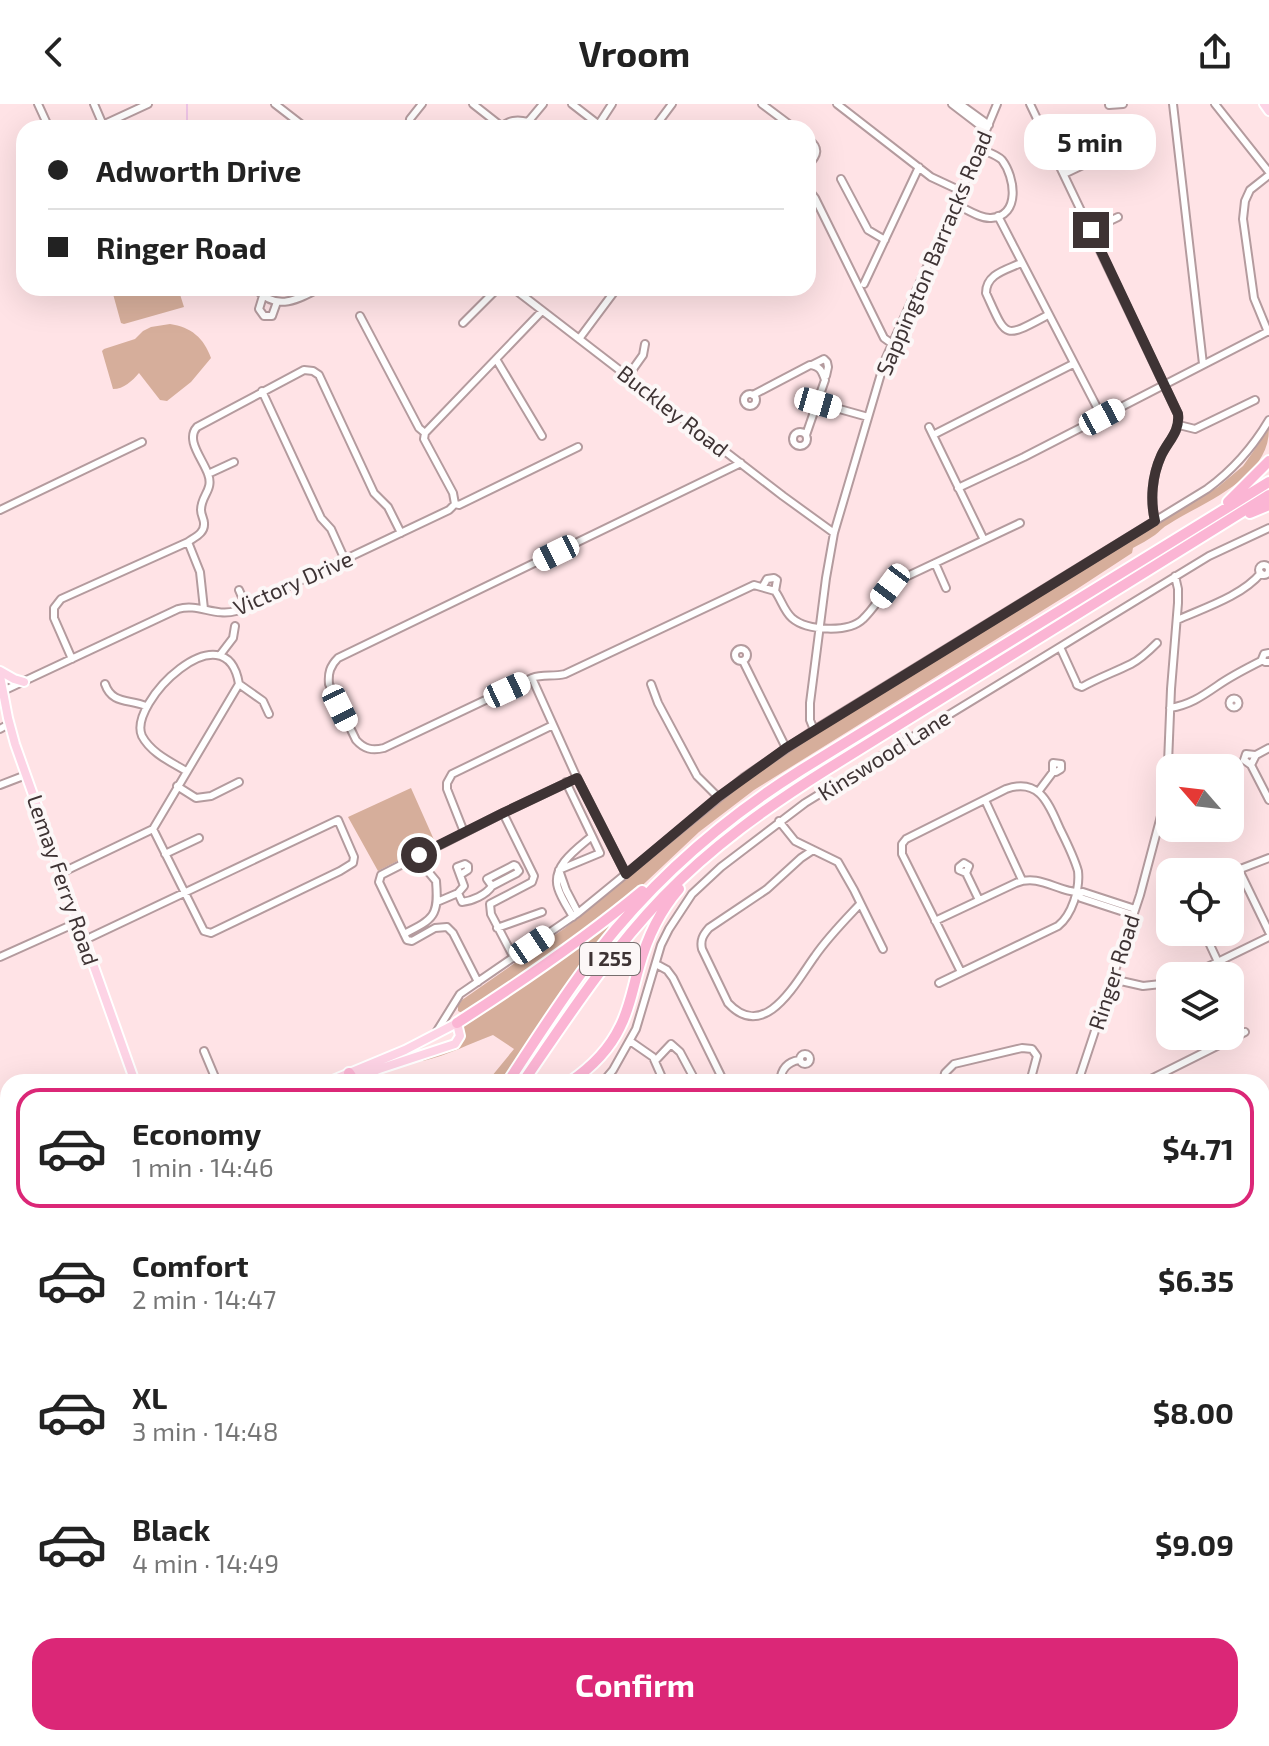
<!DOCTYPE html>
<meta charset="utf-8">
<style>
:root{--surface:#fff;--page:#f6f6f6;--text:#222;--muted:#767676;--line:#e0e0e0;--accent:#db2777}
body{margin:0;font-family:"Exo 2",sans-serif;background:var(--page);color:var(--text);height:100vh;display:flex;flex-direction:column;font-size:30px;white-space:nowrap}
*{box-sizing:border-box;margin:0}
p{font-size:26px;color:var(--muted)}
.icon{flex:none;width:44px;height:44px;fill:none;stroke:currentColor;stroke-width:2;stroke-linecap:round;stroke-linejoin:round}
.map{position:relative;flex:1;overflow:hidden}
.sheet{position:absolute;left:0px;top:970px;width:1270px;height:672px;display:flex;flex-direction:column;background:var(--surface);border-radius:24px 24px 0 0;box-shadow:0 8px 32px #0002}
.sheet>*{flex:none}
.guide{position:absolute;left:16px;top:16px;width:800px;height:176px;border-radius:24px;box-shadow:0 8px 32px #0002;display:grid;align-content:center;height:176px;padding:0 32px;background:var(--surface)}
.needle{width:52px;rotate:298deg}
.fabs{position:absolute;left:1156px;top:650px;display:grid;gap:16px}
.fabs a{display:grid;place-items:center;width:88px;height:88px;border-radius:16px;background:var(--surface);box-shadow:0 8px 32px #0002;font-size:40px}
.end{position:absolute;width:36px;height:36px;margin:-18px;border:10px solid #3e3334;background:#fff;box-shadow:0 0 0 4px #fff}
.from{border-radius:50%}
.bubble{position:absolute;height:56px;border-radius:24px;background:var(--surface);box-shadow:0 8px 32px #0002;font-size:26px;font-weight:700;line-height:56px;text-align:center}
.car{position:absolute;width:24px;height:48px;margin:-24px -12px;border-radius:10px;box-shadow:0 0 6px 2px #0007;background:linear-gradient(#fff 24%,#345 0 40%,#fff 0 76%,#345 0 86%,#fff 0)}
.guide b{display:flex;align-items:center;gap:28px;height:76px;font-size:30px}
.guide b+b{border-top:2px solid var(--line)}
.guide i{width:20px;height:20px;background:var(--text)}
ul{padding:14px 0 0;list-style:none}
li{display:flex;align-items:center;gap:24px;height:120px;margin:0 16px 12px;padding:0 16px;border:4px solid transparent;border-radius:24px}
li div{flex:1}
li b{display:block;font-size:30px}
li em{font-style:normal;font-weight:700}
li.selected{border-color:var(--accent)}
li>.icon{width:72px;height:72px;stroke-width:1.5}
.action{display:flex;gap:16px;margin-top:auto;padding:16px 32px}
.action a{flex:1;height:92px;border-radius:24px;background:var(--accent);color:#fff;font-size:32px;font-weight:700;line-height:92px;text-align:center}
header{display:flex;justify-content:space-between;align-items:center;height:104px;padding:0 32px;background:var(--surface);font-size:36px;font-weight:700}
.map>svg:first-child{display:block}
.green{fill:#d6ae9b}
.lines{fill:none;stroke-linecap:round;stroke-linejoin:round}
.stream{stroke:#eec4e6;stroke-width:2}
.minor-casing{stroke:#b49b9e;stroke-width:10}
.major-casing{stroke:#fff;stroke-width:12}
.highway-casing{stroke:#fff;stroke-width:14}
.minor{stroke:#fff;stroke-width:6}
.major{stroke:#fdd3e5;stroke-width:8}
.highway{stroke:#fbb5d4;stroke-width:10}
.route{stroke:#3e3334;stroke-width:10}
.labels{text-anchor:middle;stroke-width:8;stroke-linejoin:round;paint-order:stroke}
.shield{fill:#fcf7f7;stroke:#776e6e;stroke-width:2}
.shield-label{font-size:20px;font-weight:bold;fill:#3e3334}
.street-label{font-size:22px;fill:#3e3334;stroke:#fcf7f7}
</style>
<header><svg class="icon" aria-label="back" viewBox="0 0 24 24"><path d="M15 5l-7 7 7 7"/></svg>Vroom<svg class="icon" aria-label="share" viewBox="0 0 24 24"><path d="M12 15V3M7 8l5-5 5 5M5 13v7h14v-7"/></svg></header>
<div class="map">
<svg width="1269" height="1642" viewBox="0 0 1269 1642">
<rect width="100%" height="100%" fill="#ffe3e6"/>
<path class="green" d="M117,184h61l6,19 -60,17 -3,-1 -8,-29 3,-2 -1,-3z
M170,220c21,3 34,14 41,34l-20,24 -24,19 -7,-1 -21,-27c-7,8 -15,16 -26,16l-11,-38 2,-2 31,-10 8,-8 8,-4z
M1269,325c0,50 -64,72 -100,95 -6,3 -10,8 -14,11 -7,5 -15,9 -22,13l-1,5 -55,36 -323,201 -55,42 -69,65 -49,38 -117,79 -6,-3v-6l4,-5 103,-72 176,-143 62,-44 415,-254 25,-21z
M411,684l24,54 -57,29 -30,-54z
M617,813l-53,70 -64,95h-13l27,-33 -21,-14c-24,9 -45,20 -70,26v-2l36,-15 5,-9 -2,-11z
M8,1608v26h55l-6,8h-57v-33z"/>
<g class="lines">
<path class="stream" d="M187,0v19"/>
<defs>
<path id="minor" d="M38,0l11,24
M94,0l9,21
M275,0l31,24
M473,0l28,22
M572,0l31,24
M762,0l32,24
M837,0l94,73 30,14
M952,0l34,26
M960,0l29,21
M1030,0l148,310c3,17 -10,27 -17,42 -9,20 -11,44 -6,65
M1173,0l30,260
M1215,0l54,68
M1109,1l14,-1
M528,18l15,-18
M599,20l13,-20
M96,24l52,-24
M409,24l1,-9 12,-15
M500,24c9,-8 17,-9 28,-6l4,6
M654,24l18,-24
M808,35c12,9 10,16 0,26
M1064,70l42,-20h10
M841,75l27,51 17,10
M808,85l7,9 69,140 7,5
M955,100c10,4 25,15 36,14 30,-2 24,-41 11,-58 -6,-6 -16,-8 -23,-12
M998,112l104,201
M1091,126l27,-13
M1021,159c-15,7 -35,11 -35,30 21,46 17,46 62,22
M864,180l55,-117
M255,184c22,24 41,12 65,0
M513,184l270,208 51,37
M657,184l7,2 3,-2
M263,192l-4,13 5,7h8l5,-14
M360,212l59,112 6,5 -1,6 29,54 2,11
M463,219l35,-35
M1268,228l-14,-34 -11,-79 2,-18 5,-11 19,-15
M579,235l38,-51
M496,255l46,77
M812,261l12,-6 3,3 1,5 -2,9
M628,272l15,-21 2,-11
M262,287l59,127 10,11 14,31
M744 296a6 6 0 1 1 12 0a6 6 0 1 1-12 0Z
M753,291l57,-30c10,1 12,6 15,15l-19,55
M818,299l50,14
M1179,321l16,4 60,-29
M929,323l55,113
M793 335a7 7 0 1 1 14 0a7 7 0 1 1-14 0Z
M425,329l117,-122
M933,331l140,-71
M741,359l-403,195c-8,8 -10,15 -9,26l27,56c8,9 16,11 28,8l148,-70c11,-4 21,-1 33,-4l189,-89 21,6c6,8 9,20 17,27 15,13 57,15 71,1 13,-12 20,-29 34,-38l123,-58
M208,370l26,-12
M958,384l66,-31 245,-126
M0,406l142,-68
M188,438l12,30 4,37
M935,459l11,25
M1259 466a5 5 0 1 1 10 0a5 5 0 1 1-10 0Z
M763,482l4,-7 7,-1 3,2 -2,11
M239,486l7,16
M1177,516c27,-12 65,-24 84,-47
M1060,543l16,35 1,3 5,2c16,-9 33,-15 49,-23 10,-5 18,-13 26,-21
M735 551a6 6 0 1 1 12 0a6 6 0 1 1-12 0Z
M1269,549l-5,1 -2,5 3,3h4
M220,551l13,-17 2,-12
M72,555l-18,-41v-10l7,-9 127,-57c7,-5 17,-9 16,-19 0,-4 -3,-8 -3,-13 0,-15 13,-20 7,-36 -5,-15 -23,-34 -11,-47l107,-57 9,1 6,4 55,118 14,14 13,26
M743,557l43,87
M532,574l45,100 49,96
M105,580c7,20 23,15 41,22
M651,580l7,19 39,73 21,21
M3,587l175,-82c20,-6 37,8 58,2l213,-101 6,-6 4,1 119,-58
M1229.5 599a4.5 4.5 0 1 1 9 0a4.5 4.5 0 1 1-9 0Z
M1170,604c19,-3 31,-11 47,-22 14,-10 30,-18 46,-26
M0,625l9,-5
M814,626l-4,-10v-17l16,-125 8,-45 51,-173 76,-169 36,-87
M1269,644l-13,7 -5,10 18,35
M1251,661l-7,-5 2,-6 9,1
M186,667c-15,-9 -35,-18 -44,-35 -15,-33 84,-129 97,-52l24,17 6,13
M566,678l26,54c-14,12 -41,30 -34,52 3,10 10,20 15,29
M0,681l26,-10
M177,682l19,12 15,-2 28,-14
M1038,688l15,-20h3l5,-3v-5l-8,-1v9
M985,696l37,80
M503,709l31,63 -2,6 -42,22 1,10 23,44
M779,717l16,20 43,21 16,28 29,59
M464,728l-17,-43v-6l5,-9 101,-49
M813,746l-12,8 -34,31 -58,39c-6,7 -9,12 -7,21l26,54c37,40 68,-21 87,-47 13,-19 30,-36 45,-52
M165,750l34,-16
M559,766l41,-17 -8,-17
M559,766l7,20 12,23
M1239,766l30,62
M61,769l92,-44 86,-145
M966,769l3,-7 -5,-3 -5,4v3l7,3 13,27
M1230,769l39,-15
M458,789l4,9c10,-1 24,-7 30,-16l-5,-7 27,-14 2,1 3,5 -2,2 -25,13
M1076,789l5,5 52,17
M437,798l21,-9 6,-7 -7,-19 8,-3 3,2v4l-8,5
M935,817l81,-38c25,-10 43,11 67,9l52,17
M497,824l45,-16
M1204,828l14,30
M404,830c30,-15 35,-18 32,-53l-10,-12 -7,-14
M84,836l7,-3 247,-117 16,37 -1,6 -13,8 -129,62 -7,-2 -51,-102
M0,853l78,-35
M656,860l11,6 6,8 51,104
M1189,872l80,-39
M1112,875l31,7 27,-3
M478,878l-25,-49 -6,-6 -12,1 -23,13 -5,-1 -28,-58 2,-7 122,-62 74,-35
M939,879l119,-57c14,-11 22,-37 20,-55 -4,-14 -11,-28 -18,-42 -11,-24 -20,-52 -54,-40l-100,50 -4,5v10l59,118
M437,927l23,-37 118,-81 165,-135 71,-48 393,-241c26,-19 46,-42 62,-69
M630,937l23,16 11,25
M204,947l13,31
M800 955a5 5 0 1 1 10 0a5 5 0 1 1-10 0Z
M655,957l16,-17 9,8 16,30
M603,978l10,-12 23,-41 25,-84 8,-16 23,-35 29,-27 84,-64 78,-48 326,-199 60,-28
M780,978c1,-13 7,-20 19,-22
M943,978l2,-9 9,-9 68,-16 10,1 5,7 -7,26
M1078,978l62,-187 21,-79 7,-53 3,-74 7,-86v-14l-3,-13
M1145,978l100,-50
M1266,1070v11l3,10
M1262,1133l7,1
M1262,1143l5,-2 2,-2
M1262,1195l7,1
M1262,1246l7,2
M1262,1388l7,-1
M1262,1481l7,4
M1262,1548l7,-13
M1262,1613l7,2
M1269,1620v1
M688,1634l8,8
M825,1634l3,3h8l1,5
M971,1634l15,8
M1056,1634l2,8
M1116,1634l1,8
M1214,1634l4,2 4,-2
M586,1642l4,-8
M647,1642l4,-8"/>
<path id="major" d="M1264,0l5,7
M0,567l14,8 10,3
M0,572l8,42 7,26 120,338
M328,978l77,-32 52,-27 3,13 -5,8 -76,25 -32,13
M1262,1073l7,-6
M0,1122l8,-3
M0,1131l8,-4
M316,1634l2,8"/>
<path id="highway" d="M1228,398l41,-41
M1250,409l19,-8
M457,919c64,-41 126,-83 185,-132
M349,969l6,9
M508,978c29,-44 57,-89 90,-131 57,-73 125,-132 203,-181l468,-288
M523,978c44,-64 86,-129 140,-185 48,-50 104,-90 163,-127l443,-275
M570,978c22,-15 39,-32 50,-55 10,-19 13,-40 19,-60 8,-29 20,-55 40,-78
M0,1606l8,-1
M67,1642l6,-8
M80,1642l6,-8
M104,1642l7,-8
M118,1642l2,-8"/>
</defs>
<use href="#minor" class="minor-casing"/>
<use href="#major" class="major-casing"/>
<use href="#highway" class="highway-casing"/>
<use href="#minor" class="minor"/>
<use href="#major" class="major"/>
<use href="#highway" class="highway"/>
</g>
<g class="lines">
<path class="route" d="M419,751l84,-42 74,-35 49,96 92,-77 68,-49 369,-227c-5,-21 -3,-45 6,-65 7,-15 19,-24 17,-42l-87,-184"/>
</g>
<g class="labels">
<rect class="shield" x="580" y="839" width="60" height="32" rx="6"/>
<g class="shield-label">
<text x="610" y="862">I 255</text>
</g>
<g class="street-label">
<text transform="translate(934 149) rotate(-67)" y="8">Sappington Barracks Road</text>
<text transform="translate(673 307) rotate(38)" y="8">Buckley Road</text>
<text transform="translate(293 479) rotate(-24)" y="8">Victory Drive</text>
<text transform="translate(884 651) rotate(-32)" y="8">Kinswood Lane</text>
<text transform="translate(63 776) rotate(71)" y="8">Lemay Ferry Road</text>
<text transform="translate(1114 868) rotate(-72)" y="8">Ringer Road</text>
</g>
</g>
</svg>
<div class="fabs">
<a><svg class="needle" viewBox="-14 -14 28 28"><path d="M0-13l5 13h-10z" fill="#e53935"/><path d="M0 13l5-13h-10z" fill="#767676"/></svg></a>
<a><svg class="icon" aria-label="locate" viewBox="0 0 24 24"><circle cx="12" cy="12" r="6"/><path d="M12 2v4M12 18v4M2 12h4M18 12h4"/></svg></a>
<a><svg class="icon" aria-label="layers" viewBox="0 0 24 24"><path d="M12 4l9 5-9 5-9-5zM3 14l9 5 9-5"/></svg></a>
</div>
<i class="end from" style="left:419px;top:751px"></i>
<i class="end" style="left:1091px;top:126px"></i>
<div class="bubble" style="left:1024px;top:10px;width:132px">5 min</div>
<i class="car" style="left:818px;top:299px;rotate:106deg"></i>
<i class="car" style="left:1102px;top:313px;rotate:62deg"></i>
<i class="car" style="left:556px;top:449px;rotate:244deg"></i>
<i class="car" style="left:890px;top:482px;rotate:217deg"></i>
<i class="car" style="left:507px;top:586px;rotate:65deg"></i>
<i class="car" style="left:340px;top:604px;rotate:154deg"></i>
<i class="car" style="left:532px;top:841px;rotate:56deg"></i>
<div class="guide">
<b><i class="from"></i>Adworth Drive</b>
<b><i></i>Ringer Road</b>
</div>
<section class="sheet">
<ul>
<li class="selected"><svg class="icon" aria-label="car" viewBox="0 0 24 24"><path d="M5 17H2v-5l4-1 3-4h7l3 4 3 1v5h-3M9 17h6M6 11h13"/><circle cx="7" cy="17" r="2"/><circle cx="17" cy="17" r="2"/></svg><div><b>Economy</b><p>1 min · 14:46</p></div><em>$4.71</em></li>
<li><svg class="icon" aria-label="car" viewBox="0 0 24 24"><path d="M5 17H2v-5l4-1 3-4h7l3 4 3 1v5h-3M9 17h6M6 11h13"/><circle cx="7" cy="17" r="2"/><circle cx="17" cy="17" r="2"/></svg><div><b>Comfort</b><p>2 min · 14:47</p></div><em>$6.35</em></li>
<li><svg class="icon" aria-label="car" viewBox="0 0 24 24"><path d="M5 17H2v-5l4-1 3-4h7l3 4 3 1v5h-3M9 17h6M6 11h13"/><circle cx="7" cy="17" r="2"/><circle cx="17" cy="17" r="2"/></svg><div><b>XL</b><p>3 min · 14:48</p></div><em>$8.00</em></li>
<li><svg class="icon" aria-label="car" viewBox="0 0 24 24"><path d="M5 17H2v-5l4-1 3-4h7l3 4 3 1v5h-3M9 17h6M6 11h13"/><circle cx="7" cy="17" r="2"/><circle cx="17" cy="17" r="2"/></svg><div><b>Black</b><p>4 min · 14:49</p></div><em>$9.09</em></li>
</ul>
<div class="action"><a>Confirm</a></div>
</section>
</div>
